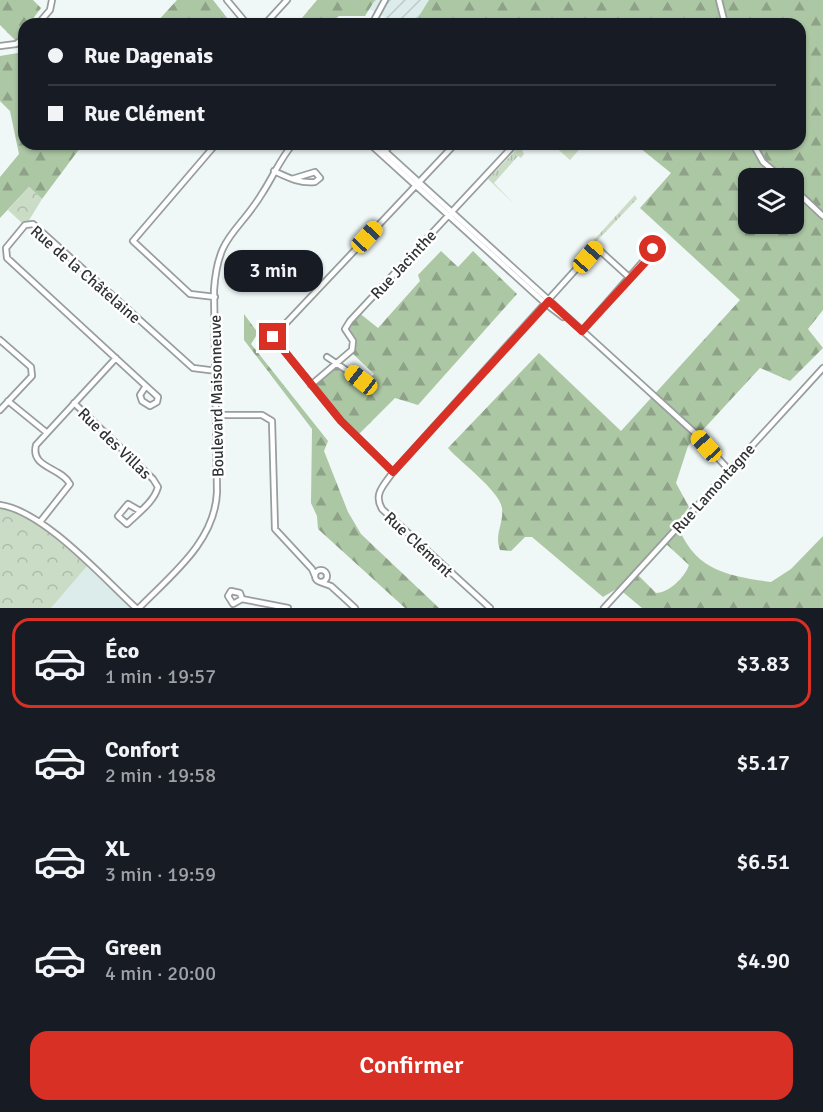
<!DOCTYPE html>
<html lang="fr">
<meta charset="utf-8">
<style>
:root{--surface:#171b24;--page:#242831;--text:#f1f3f6;--muted:#9ea1a6;--line:#363941;--accent:#d93025}
body{margin:0;font-family:Signika,sans-serif;background:var(--page);color:var(--text);height:100vh;display:flex;flex-direction:column;font-size:22px;white-space:nowrap}
*{box-sizing:border-box;margin:0}
p{font-size:20px;color:var(--muted)}
.icon{flex:none;width:33px;height:33px;fill:none;stroke:currentColor;stroke-width:2;stroke-linecap:round;stroke-linejoin:round}
.map{position:relative;height:608px;overflow:hidden}
.details{display:flex;flex-direction:column;background:var(--surface);flex:1}
.details>*{flex:none}
.top-card{position:absolute;left:18px;top:18px;width:788px;height:132px;border-radius:18px;box-shadow:0 2px 4px #0004;display:grid;align-content:center;height:132px;padding:0 30px;background:var(--surface)}
.controls{position:absolute;left:738px;top:168px;display:grid;gap:12px}
.controls a{display:grid;place-items:center;width:66px;height:66px;border-radius:12px;background:var(--surface);box-shadow:0 2px 4px #0004;font-size:30px}
.end{position:absolute;width:27px;height:27px;margin:-14px;border:8px solid #d93025;background:#fff;box-shadow:0 0 0 3px #fff}
.from{border-radius:50%}
.bubble{position:absolute;height:42px;border-radius:18px;background:var(--surface);box-shadow:0 2px 4px #0004;font-size:20px;font-weight:600;line-height:42px;text-align:center}
.car{position:absolute;width:18px;height:36px;margin:-18px -9px;border-radius:8px;box-shadow:0 0 4px 2px #0007;background:linear-gradient(#f5c518 24%,#345 0 40%,#f5c518 0 76%,#345 0 86%,#f5c518 0)}
.top-card b{display:flex;align-items:center;gap:21px;height:57px;font-size:22px}
.top-card b+b{border-top:2px solid var(--line)}
.top-card i{width:15px;height:15px;background:var(--text)}
ul{padding:10px 0 0;list-style:none}
li{display:flex;align-items:center;gap:18px;height:90px;margin:0 12px 9px;padding:0 18px;border:3px solid transparent;border-radius:18px}
li div{flex:1}
li b{display:block;font-size:22px}
li em{font-style:normal;font-weight:600}
li.selected{border-color:var(--accent)}
li>.icon{width:54px;height:54px;stroke-width:1.5}
.button{display:flex;gap:12px;margin-top:auto;padding:12px 30px}
.button a{flex:1;height:69px;border-radius:18px;background:var(--accent);color:#fff;font-size:24px;font-weight:600;line-height:69px;text-align:center}
.map>svg:first-child{display:block}
.built{fill:#dceceb}
.industrial{fill:url(#industrial-furrows)}
.grass{fill:url(#grass-tufts)}
.forest{fill:url(#forest-firs);fill-rule:evenodd}
.park{fill:url(#park-crowns)}
.pitch{fill:#cadcc5}
.lines{fill:none;stroke-linecap:round;stroke-linejoin:round}
.minor-casing{stroke:#979e9d;stroke-width:8}
.minor{stroke:#fff;stroke-width:4.5}
.route{stroke:#d93025;stroke-width:8}
.labels{text-anchor:middle;stroke-width:5;stroke-linejoin:round;paint-order:stroke}
.street-label{font-size:16px;fill:#313434;stroke:#fff}
</style>
<div class="map">
<svg width="823" height="608" viewBox="0 0 823 608">
<defs>
<pattern id="industrial-furrows" width="10" height="10" patternUnits="userSpaceOnUse" patternTransform="scale(1.5)"><rect width="10" height="10" fill="#dceceb"/><path d="M-1 1l2-2M0 10L10 0M9 11l2-2" fill="none" stroke="#bdcbca"/></pattern>
<pattern id="grass-tufts" width="24" height="20" patternUnits="userSpaceOnUse" patternTransform="scale(1.5)"><rect width="24" height="20" fill="#cadcc5"/><path d="M3 7l-1-3M5 7V3M7 7l1-3M15 17l-1-3M17 17v-4M19 17l1-3" fill="none" stroke="#aebdaa"/></pattern>
<pattern id="forest-firs" width="22" height="20" patternUnits="userSpaceOnUse" patternTransform="scale(1.5)"><rect width="22" height="20" fill="#acc7a4"/><path d="M5 1l3.5 6h-7zM16 11l3.5 6h-7z" fill="#8da286"/></pattern>
<pattern id="park-crowns" width="20" height="18" patternUnits="userSpaceOnUse" patternTransform="scale(1.5)"><rect width="20" height="18" fill="#cadcc5"/><path d="M2 6a3 3 0 1 1 6 0M12 15a3 3 0 1 1 6 0" fill="none" stroke="#aebdaa"/></pattern>
</defs>
<rect width="100%" height="100%" fill="#f0f7f7"/>
<path class="built" d="M88,565l48,43h-85z"/>
<path class="industrial" d="M375,0h54l-15,24h-15l-30,-15z"/>
<path class="grass" d="M520,146l4,8 -3,4 -3,-2 -24,27 19,20 -25,-24z
M635,195l2,4 -64,67 -1,-2z"/>
<path class="forest" d="M0,0h33l8,8 -9,12 4,4h-12v25l-24,-24z
M177,0h36l19,24h-77z
M317,0h58l-10,16h-26l-10,8h-32z
M429,0h394v310l-15,19 15,19 -33,33 -30,-13 -72,78 -12,37 13,24 -12,16c16,47 50,53 94,59l20,-13 32,-33v72h-181l-24,-20 -15,9 -71,-60h-7l-14,14 -11,-1c-6,-16 4,-26 2,-42 -3,-18 -41,-45 -54,-60l91,-95 82,78 119,-131 -100,-92 31,-35 -36,-29h165v-120h-386zM748,178h46v46h-46zM664,542l25,23c-4,12 -20,28 -33,28l-21,-21 22,-27z
M24,52v92h59l-41,55 -13,-12 -29,31v-41l19,-23 -9,-43 -10,-10v-45z
M441,251l17,16 15,-16 44,43 -99,111 -23,-7 -37,37 -16,-13 -31,-37 28,-23 24,24 11,-12 -24,-23 2,-10 -7,-12 13,-17 20,16 42,-47 -2,-6z
M244,314l14,19 -7,11 77,97 -4,10 24,61 13,22 78,74h-34l-87,-79 -1,-13 -6,-13 1,-74 -68,-89z"/>
<path class="park" d="M29,187l13,12 -14,23 -5,2 -15,-14z
M0,505c35,7 63,36 88,60l-37,43h-51z"/>
<path class="pitch" d="M552,144h32l-14,16z"/>
<g class="lines">
<defs>
<path id="minor" d="M227,0l20,24
M719,0l6,24
M38,24l12,-14 2,-10
M265,24l22,-24
M372,24l13,-24
M0,46l16,-2 8,-6
M370,144l176,160 17,13
M377,144l318,289 34,37
M455,144l-182,193 68,84 52,51c-9,13 -20,22 -11,37l108,99
M753,144l10,18 19,16
M383,153l9,-9
M274,171c13,6 26,13 41,11l5,-4 -5,-6 -23,7
M794,189l29,27
M649.5 243a5.5 5.5 0 1 1 11 0a5.5 5.5 0 1 1-11 0Z
M215,297l-25,-3 -57,-53 83,-97
M582,331l72,-82
M0,340l31,27 1,9 -32,34
M327,357l34,23
M311,385l41,-35 1,-9 -8,-12 5,-8 165,-177
M146,386l-6,9 2,6 8,5 7,-4 1,-5 -12,-11 -139,-128 -1,-10 19,-23 8,-1 160,144 24,3
M8,401l38,31
M74,403l79,76 5,8c-4,15 -20,26 -31,37l-9,-8 10,-12 12,7
M217,415h45l10,6 3,108 37,40 3,7
M393,472l203,-225 34,31
M0,505c44,6 103,73 136,103
M40,522l30,-38c-9,-17 -40,-16 -34,-39l80,-87
M315 576a6 6 0 1 1 12 0a6 6 0 1 1-12 0Z
M320,582l11,4 24,22
M242,599l-2,-6 -9,-2 -3,5 5,8 9,-5 46,9
M139,608c32,-33 76,-66 78,-116l-3,-202c4,-57 24,-56 49,-98 11,-17 17,-33 30,-48
M604,608l219,-240"/>
</defs>
<use href="#minor" class="minor-casing"/>
<use href="#minor" class="minor"/>
</g>
<g class="lines">
<path class="route" d="M273,337l68,84 52,51 156,-171 33,30 69,-75 2,-7"/>
</g>
<g class="labels">
<g class="street-label">
<text transform="translate(403 264) rotate(-47)" y="6">Rue Jacinthe</text>
<text transform="translate(86 274) rotate(41)" y="6">Rue de la Châtelaine</text>
<text transform="translate(216 396) rotate(-91)" y="6">Boulevard Maisonneuve</text>
<text transform="translate(115 443) rotate(44)" y="6">Rue des Villas</text>
<text transform="translate(713 488) rotate(-48)" y="6">Rue Lamontagne</text>
<text transform="translate(419 544) rotate(43)" y="6">Rue Clément</text>
</g>
</g>
</svg>
<div class="controls">
<a><svg class="icon" aria-label="layers" viewBox="0 0 24 24"><path d="M12 4l9 5-9 5-9-5zM3 14l9 5 9-5"/></svg></a>
</div>
<i class="end from" style="left:653px;top:249px"></i>
<i class="end" style="left:273px;top:337px"></i>
<div class="bubble" style="left:224px;top:250px;width:99px">3 min</div>
<i class="car" style="left:367px;top:237px;rotate:43deg"></i>
<i class="car" style="left:588px;top:257px;rotate:41deg"></i>
<i class="car" style="left:361px;top:380px;rotate:308deg"></i>
<i class="car" style="left:706px;top:446px;rotate:318deg"></i>
<div class="top-card">
<b><i class="from"></i>Rue Dagenais</b>
<b><i></i>Rue Clément</b>
</div>
</div>
<section class="details">
<ul>
<li class="selected"><svg class="icon" aria-label="car" viewBox="0 0 24 24"><path d="M5 17H2v-5l4-1 3-4h7l3 4 3 1v5h-3M9 17h6M6 11h13"/><circle cx="7" cy="17" r="2"/><circle cx="17" cy="17" r="2"/></svg><div><b>Éco</b><p>1 min · 19:57</p></div><em>$3.83</em></li>
<li><svg class="icon" aria-label="car" viewBox="0 0 24 24"><path d="M5 17H2v-5l4-1 3-4h7l3 4 3 1v5h-3M9 17h6M6 11h13"/><circle cx="7" cy="17" r="2"/><circle cx="17" cy="17" r="2"/></svg><div><b>Confort</b><p>2 min · 19:58</p></div><em>$5.17</em></li>
<li><svg class="icon" aria-label="car" viewBox="0 0 24 24"><path d="M5 17H2v-5l4-1 3-4h7l3 4 3 1v5h-3M9 17h6M6 11h13"/><circle cx="7" cy="17" r="2"/><circle cx="17" cy="17" r="2"/></svg><div><b>XL</b><p>3 min · 19:59</p></div><em>$6.51</em></li>
<li><svg class="icon" aria-label="car" viewBox="0 0 24 24"><path d="M5 17H2v-5l4-1 3-4h7l3 4 3 1v5h-3M9 17h6M6 11h13"/><circle cx="7" cy="17" r="2"/><circle cx="17" cy="17" r="2"/></svg><div><b>Green</b><p>4 min · 20:00</p></div><em>$4.90</em></li>
</ul>
<div class="button"><a>Confirmer</a></div>
</section>
